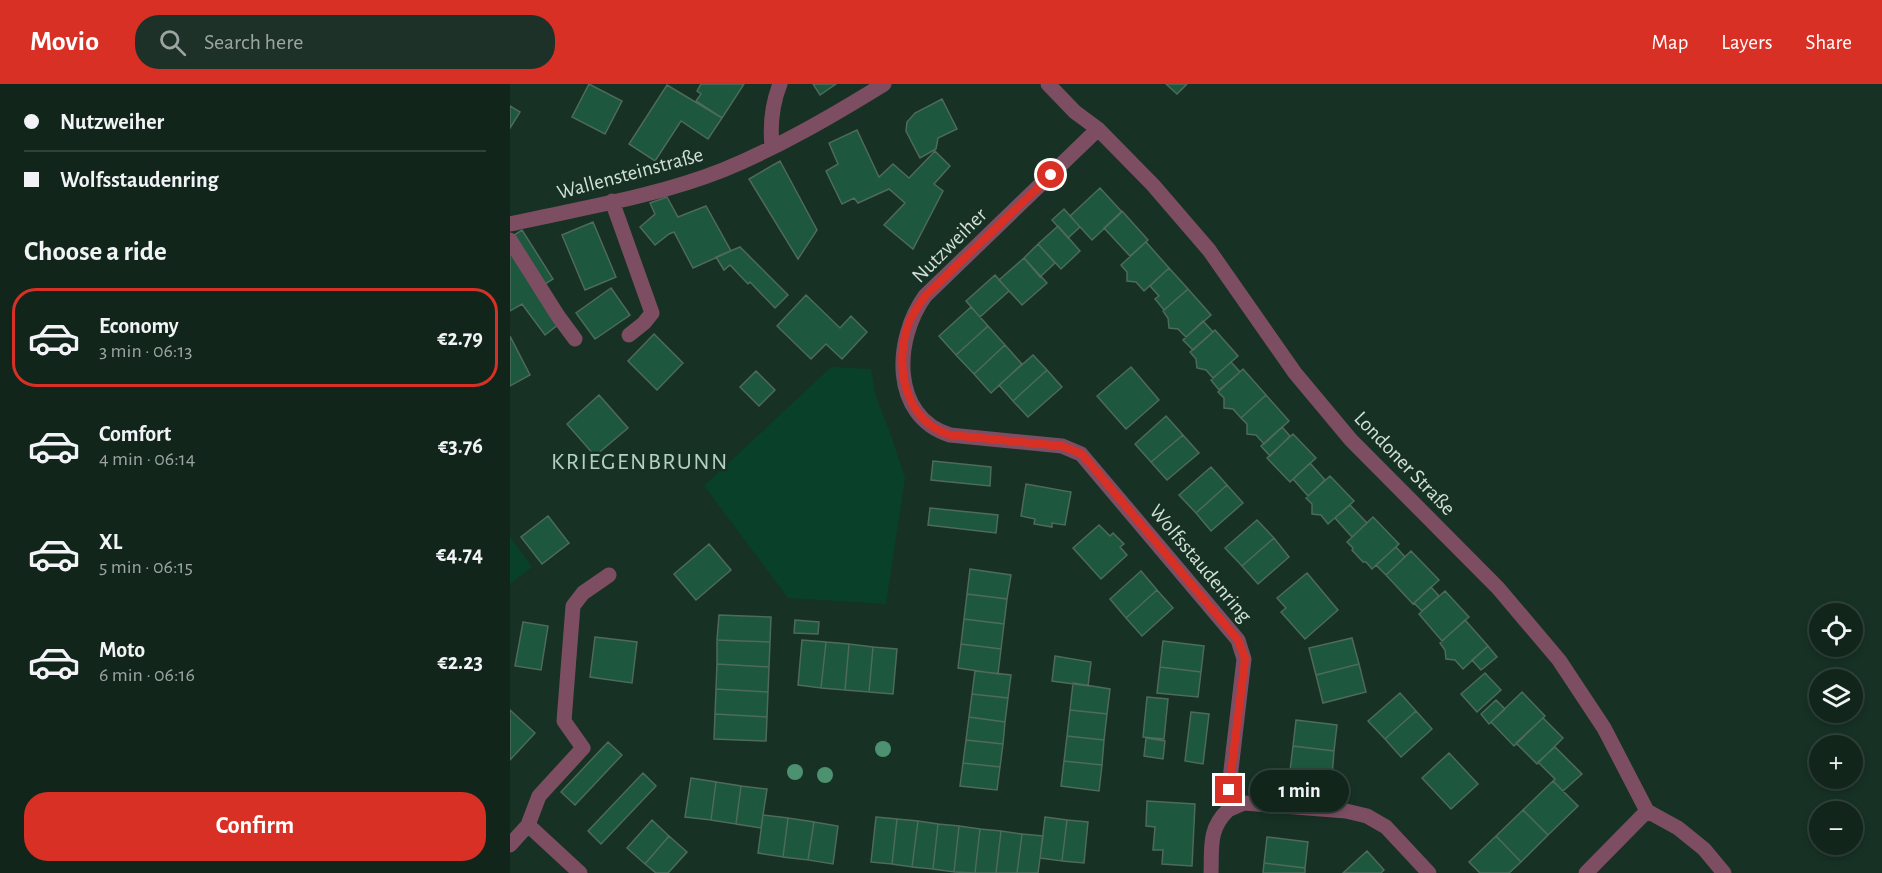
<!DOCTYPE html>
<meta charset="utf-8">
<style>
:root{--surface:#11251b;--page:#1e3128;--text:#f1f3f6;--muted:#9ca5a3;--line:#30423a;--accent:#d93025}
body{margin:0;font-family:"Alegreya Sans",sans-serif;background:var(--page);color:var(--text);height:100vh;display:flex;flex-direction:column;font-size:22px;white-space:nowrap}
*{box-sizing:border-box;margin:0}
p{font-size:20px;color:var(--muted)}
.icon{flex:none;width:33px;height:33px;fill:none;stroke:currentColor;stroke-width:2;stroke-linecap:round;stroke-linejoin:round}
.map{position:relative;flex:1;overflow:hidden}
.sheet{display:flex;flex-direction:column;background:var(--surface);width:510px}
.sheet>*{flex:none}
.hud{display:grid;align-content:center;height:132px;padding:0 24px;background:var(--surface)}
.controls{position:absolute;left:1299px;top:519px;display:grid;gap:12px}
.controls a{display:grid;place-items:center;width:54px;height:54px;border-radius:50%;background:var(--surface);box-shadow:0 3px 9px #0003,0 0 0 2px var(--line);font-size:30px}
.end{position:absolute;width:27px;height:27px;margin:-14px;border:8px solid #d93025;background:#fff;box-shadow:0 0 0 3px #fff}
.from{border-radius:50%}
.bubble{position:absolute;height:42px;border-radius:21px;background:var(--surface);box-shadow:0 3px 9px #0003,0 0 0 2px var(--line);font-size:20px;font-weight:600;line-height:42px;text-align:center}
.hud b{display:flex;align-items:center;gap:21px;height:57px;font-size:22px}
.hud b+b{border-top:2px solid var(--line)}
.hud i{width:15px;height:15px;background:var(--text)}
ul{padding:0;list-style:none}
li{display:flex;align-items:center;gap:18px;height:99px;margin:0 12px 9px;padding:0 12px;border:3px solid transparent;border-radius:24px}
li div{flex:1}
li b{display:block;font-size:22px}
li em{font-style:normal;font-weight:600}
li.selected{border-color:var(--accent)}
li>.icon{width:54px;height:54px;stroke-width:1.5}
h2{padding:0 24px;font-size:27px;line-height:72px}
.button{display:flex;gap:12px;margin-top:auto;padding:12px 24px}
.button a{flex:1;height:69px;border-radius:24px;background:var(--accent);color:#fff;font-size:24px;font-weight:600;line-height:69px;text-align:center}
header{display:flex;align-items:center;gap:36px;box-sizing:border-box;height:84px;padding:0 30px;background:var(--accent);color:#fff}
header strong{font-size:28px}
nav{display:flex;gap:33px;margin-inline-start:auto;font-size:21px}
.search{width:420px;height:54px;background:var(--page);display:flex;align-items:center;gap:15px;box-sizing:border-box;padding:0 21px;border-radius:24px;color:var(--muted);font-size:22px}
main{display:flex;flex:1;min-height:0}
.map>svg:first-child{display:block}
.green{fill:#094029}
.building{fill:#1d573d;stroke:#4e6a5b;stroke-width:1.5}
.lines{fill:none;stroke-linecap:round;stroke-linejoin:round}
.minor{stroke:#7d4e62;stroke-width:15}
.tree{fill:#4d9270}
.route{stroke:#d93025;stroke-width:8}
.labels{text-anchor:middle;stroke-width:5;stroke-linejoin:round;paint-order:stroke}
.street-label{font-size:21px;fill:#d2e1d8;stroke:#173124}
.quarter-label{font-size:24px;letter-spacing:1.5px;fill:#b3d1c0;stroke:#173124}
</style>
<header>
<strong>Movio</strong>
<div class="search"><svg class="icon" aria-label="search" viewBox="0 0 24 24"><circle cx="10" cy="10" r="6"/><path d="M15 15l6 6"/></svg>Search here</div>
<nav><a>Map</a><a>Layers</a><a>Share</a></nav>
</header>
<main>
<section class="sheet">
<div class="hud">
<b><i class="from"></i>Nutzweiher</b>
<b><i></i>Wolfsstaudenring</b>
</div>
<h2>Choose a ride</h2>
<ul>
<li class="selected"><svg class="icon" aria-label="car" viewBox="0 0 24 24"><path d="M5 17H2v-5l4-1 3-4h7l3 4 3 1v5h-3M9 17h6M6 11h13"/><circle cx="7" cy="17" r="2"/><circle cx="17" cy="17" r="2"/></svg><div><b>Economy</b><p>3 min · 06:13</p></div><em>€2.79</em></li>
<li><svg class="icon" aria-label="car" viewBox="0 0 24 24"><path d="M5 17H2v-5l4-1 3-4h7l3 4 3 1v5h-3M9 17h6M6 11h13"/><circle cx="7" cy="17" r="2"/><circle cx="17" cy="17" r="2"/></svg><div><b>Comfort</b><p>4 min · 06:14</p></div><em>€3.76</em></li>
<li><svg class="icon" aria-label="car" viewBox="0 0 24 24"><path d="M5 17H2v-5l4-1 3-4h7l3 4 3 1v5h-3M9 17h6M6 11h13"/><circle cx="7" cy="17" r="2"/><circle cx="17" cy="17" r="2"/></svg><div><b>XL</b><p>5 min · 06:15</p></div><em>€4.74</em></li>
<li><svg class="icon" aria-label="car" viewBox="0 0 24 24"><path d="M5 17H2v-5l4-1 3-4h7l3 4 3 1v5h-3M9 17h6M6 11h13"/><circle cx="7" cy="17" r="2"/><circle cx="17" cy="17" r="2"/></svg><div><b>Moto</b><p>6 min · 06:16</p></div><em>€2.23</em></li>
</ul>
<div class="button"><a>Confirm</a></div>
</section>
<div class="map">
<svg width="1372" height="789" viewBox="0 0 1372 789">
<rect width="100%" height="100%" fill="#173124"/>
<path class="green" d="M321,283l40,2 5,28 15,38 14,43 -19,126 -98,-6 -84,-112z
M0,453l22,30 -22,17z"/>
<path class="building" d="M79,0l33,17 -17,33 -33,-17z
M191,0h43l-22,34 -26,-17 5,-7 -4,-3z
M303,0h23l-16,11z
M656,0h21l-10,10z
M157,1l55,33 -14,21 -27,-18 -26,40 -26,-17z
M432,15l15,30 -19,9 -2,11 -16,9 -14,-27 1,-9 8,-9z
M0,22l10,6 -10,16z
M347,46l22,47 14,-13 16,14 26,-27 15,15 -16,18 9,7 -30,58 -29,-24 21,-22 -16,-14 -31,14 -4,-5 -12,6 -16,-33 12,-7 -9,-21z
M270,77l37,69 -19,29 -49,-80z
M590,104l22,24 -30,28 -22,-24z
M157,113l11,20 28,-11 25,45 -38,17 -19,-36 -5,2 -14,11 -15,-18 15,-13 -5,-11z
M554,125l16,18 -12,11 -16,-18z
M612,127l26,29 -18,16 -26,-28z
M83,138l23,55 -31,13 -23,-55z
M548,142l22,25 -19,18 -23,-25z
M12,146l31,49 -11,7 -31,-49z
M636,158l23,26 -25,23 -8,-9 -9,-1v-9l-6,-7z
M528,160l17,19 -15,14 -16,-19z
M230,163l48,48 -13,13 -25,-26 -2,2 -18,-19 -6,5 -8,-13z
M0,167l49,73 -14,11 -23,-31 -12,7z
M514,174l23,25 -25,22 -23,-25z
M659,184l19,21 -24,21 -9,-11 4,-3 -9,-10z
M485,191l14,16 -29,26 -14,-16z
M101,204l19,27 -35,24 -19,-26z
M678,205l23,26 -25,22 -8,-8 -9,-1 -1,-10 -5,-7z
M296,211l34,33 11,-12 16,16 -25,27 -16,-15 -15,15 -34,-33z
M461,223l17,19 -32,29 -17,-19z
M693,237l10,11 -20,18 -10,-10z
M478,242l17,19 -31,29 -18,-19z
M705,246l23,26 -25,22 -7,-8 -9,-2 -1,-9 -6,-7z
M144,250l29,29 -26,27 -29,-29z
M0,252l20,39 -20,11z
M495,261l17,19 -31,29 -17,-19z
M523,271l14,15 -34,31 -14,-16z
M721,278l9,10 -21,18 -8,-10z
M621,283l28,33 -33,29 -29,-33z
M733,285l23,26 -25,23 -8,-9 -9,-1v-10l-6,-6z
M537,286l15,17 -34,30 -15,-16z
M246,287l19,19 -16,16 -19,-19z
M89,311l29,33 -33,28 -28,-32z
M756,311l23,26 -25,23 -8,-9 -9,-1v-10l-6,-6z
M656,332l17,19 -32,27 -16,-18z
M772,343l8,9 -20,20 -9,-10z
M783,350l23,24 -26,24 -23,-24z
M673,351l16,18 -32,27 -16,-18z
M423,377l58,6 -1,19 -59,-6z
M800,379l15,17 -17,16 -15,-17z
M701,383l16,18 -31,28 -17,-18z
M820,392l24,25 -26,23 -7,-9 -9,-1v-10l-6,-6z
M516,400l45,8 -6,33 -13,-2v4l-18,-3 1,-5 -14,-3z
M717,401l16,18 -32,28 -15,-18z
M840,421l17,18 -15,14 -17,-19z
M420,424l68,7 -2,18 -68,-8z
M38,432l21,27 -27,21 -21,-27z
M863,433l26,27 -27,25 -6,-7h-3l-11,-12 1,-2 -6,-6z
M747,436l17,18 -32,28 -17,-18z
M589,441l11,11 3,-3 11,11 -4,3 7,8 -26,24 -28,-31z
M764,454l15,19 -31,27 -16,-18z
M199,460l22,26 -35,30 -22,-26z
M886,463l9,10 -19,18 -10,-10z
M901,467l28,29 -26,24 -27,-29z
M460,485l41,6 -4,24 -40,-5z
M631,487l16,19 -31,28 -16,-19z
M797,489l31,37 -33,29 -24,-27 5,-4 -9,-10z
M921,503l8,9 -17,15 -8,-8z
M647,506l16,18 -31,28 -16,-18z
M935,507l24,26 -27,24 -23,-27z
M457,510l40,5 -3,25 -40,-5z
M209,531l52,2 -1,25 -53,-2z
M454,535l40,5 -3,25 -40,-5z
M285,536l24,2 -1,12 -24,-1z
M955,536l23,26 -25,23 -8,-9 -9,-1 -1,-9 -5,-7z
M13,538l25,4 -7,44 -26,-4z
M85,553l42,5 -5,41 -42,-6z
M842,554l7,26 -43,11 -7,-27z
M207,556l53,2 -1,25 -52,-3z
M292,556l24,2 -5,46 -23,-3z
M653,557l41,5 -3,26 -41,-5z
M316,558l23,2 -4,46 -24,-2z
M339,560l24,3 -4,45 -24,-2z
M451,560l40,5 -3,25 -40,-6z
M978,562l9,11 -16,13 -9,-10z
M363,563l24,2 -4,45 -24,-2z
M545,572l36,6 -3,24 -36,-5z
M207,580l52,3 -1,25 -52,-3z
M849,580l7,28 -43,11 -7,-28z
M650,583l41,5 -3,25 -41,-4z
M465,587l36,4 -3,23 -36,-4z
M975,589l16,17 -24,22 -16,-18z
M563,599l37,6 -3,25 -37,-4z
M206,605l52,3 -1,25 -52,-3z
M1012,608l23,24 -31,30 -23,-24z
M890,609l16,18 -31,28 -17,-18z
M462,610l36,4 -3,24 -36,-5z
M637,613l21,2 -4,40 -21,-2z
M986,616l9,9 -16,15 -8,-10z
M0,626l25,23 -25,27z
M560,626l37,4 -3,26 -37,-4z
M906,627l16,18 -31,28 -16,-18z
M681,628l18,2 -6,50 -18,-3z
M205,630l52,3 -1,24 -52,-2z
M459,633l36,5 -2,22 -37,-4z
M1033,634l20,20 -26,26 -21,-21z
M786,636l41,5 -3,26 -41,-5z
M557,652l37,4 -2,25 -38,-4z
M636,654l19,3 -2,18 -19,-3z
M456,656l37,4 -3,23 -37,-4z
M98,658l14,13 -47,50 -14,-13z
M783,662l41,5 -2,25 -42,-5z
M1045,663l27,27 -19,17 -10,-10 2,-2 -17,-17z
M939,669l29,31 -27,25 -29,-31z
M554,677l38,4 -3,26 -38,-5z
M453,679l37,4 -3,23 -37,-4z
M133,689l13,13 -55,58 -13,-13z
M181,694l25,4 -5,38 -26,-3z
M1043,697l25,25 -30,29 -25,-25z
M206,698l25,4 -5,38 -25,-4z
M231,702l26,3 -6,39 -25,-4z
M637,717l48,3 -3,62 -30,-2 1,-14h-10l2,-23 -9,-1z
M1013,726l25,25 -27,27 -25,-26z
M253,731l25,3 -5,39 -25,-4z
M366,733l21,2 -5,45 -21,-2z
M535,733l22,3 -5,41 -22,-3z
M278,734l26,4 -6,38 -25,-3z
M387,735l21,2 -6,46 -20,-3z
M142,736l17,16 -24,28 -18,-16z
M557,736l21,2 -4,41 -22,-2z
M408,737l20,3 -5,45 -21,-2z
M304,738l24,4 -5,38 -25,-4z
M428,740l21,2 -5,46 -21,-3z
M449,742l21,3 -5,44 -21,-1z
M470,745l21,2 -5,42h-21z
M491,747l21,3 -5,39h-21z
M512,750l21,2 -5,37h-21z
M159,752l18,16 -19,21h-12l-11,-9z
M986,752l25,26 -12,11h-29l-11,-11z
M757,753l41,5 -3,26 -41,-5z
M857,767l17,19 -3,3h-38z
M754,779l41,5v5h-42z"/>
<g class="lines">
<path class="minor" d="M538,0l27,28 23,17 55,56 56,65 86,123 56,67 147,148 61,72 45,68 43,83 31,17 26,21 20,24
M588,45l-173,167c-31,43 -35,120 25,139l112,11 19,8 157,186 6,19 -13,111 -3,40c-20,19 -16,38 -17,63
M262,63c-2,-21 0,-43 8,-63
M102,117l40,112 -8,10 -15,12
M0,140c71,-16 145,-27 213,-54 56,-23 109,-54 161,-86
M0,156l48,76 17,23
M718,726l16,-7 102,8 21,5 19,11 43,46
M18,741l52,48
M0,761l18,-20 11,-29 44,-48 -19,-27 9,-115 10,-13 26,-18
M1076,789l61,-62"/>
</g>
<g class="tree">
<circle cx="373" cy="665" r="8"/>
<circle cx="285" cy="688" r="8"/>
<circle cx="315" cy="691" r="8"/>
</g>
<g class="lines">
<path class="route" d="M541,91l-126,121c-6,8 -11,16 -15,24 -17,41 -7,101 40,115l112,11 20,8 156,186 7,19 -16,131"/>
</g>
<g class="labels">
<g class="street-label">
<text transform="translate(120 89) rotate(-15)" y="7">Wallensteinstraße</text>
<text transform="translate(439 161) rotate(-45)" y="7">Nutzweiher</text>
<text transform="translate(895 379) rotate(46)" y="7">Londoner Straße</text>
<text transform="translate(691 479) rotate(50)" y="7">Wolfsstaudenring</text>
</g>
<g class="quarter-label">
<text x="130" y="385">KRIEGENBRUNN</text>
</g>
</g>
</svg>
<div class="controls">
<a><svg class="icon" aria-label="locate" viewBox="0 0 24 24"><circle cx="12" cy="12" r="6"/><path d="M12 2v4M12 18v4M2 12h4M18 12h4"/></svg></a>
<a><svg class="icon" aria-label="layers" viewBox="0 0 24 24"><path d="M12 4l9 5-9 5-9-5zM3 14l9 5 9-5"/></svg></a>
<a>+</a>
<a>−</a>
</div>
<i class="end from" style="left:541px;top:91px"></i>
<i class="end" style="left:719px;top:706px"></i>
<div class="bubble" style="left:740px;top:686px;width:99px">1 min</div>
</div>
</main>
